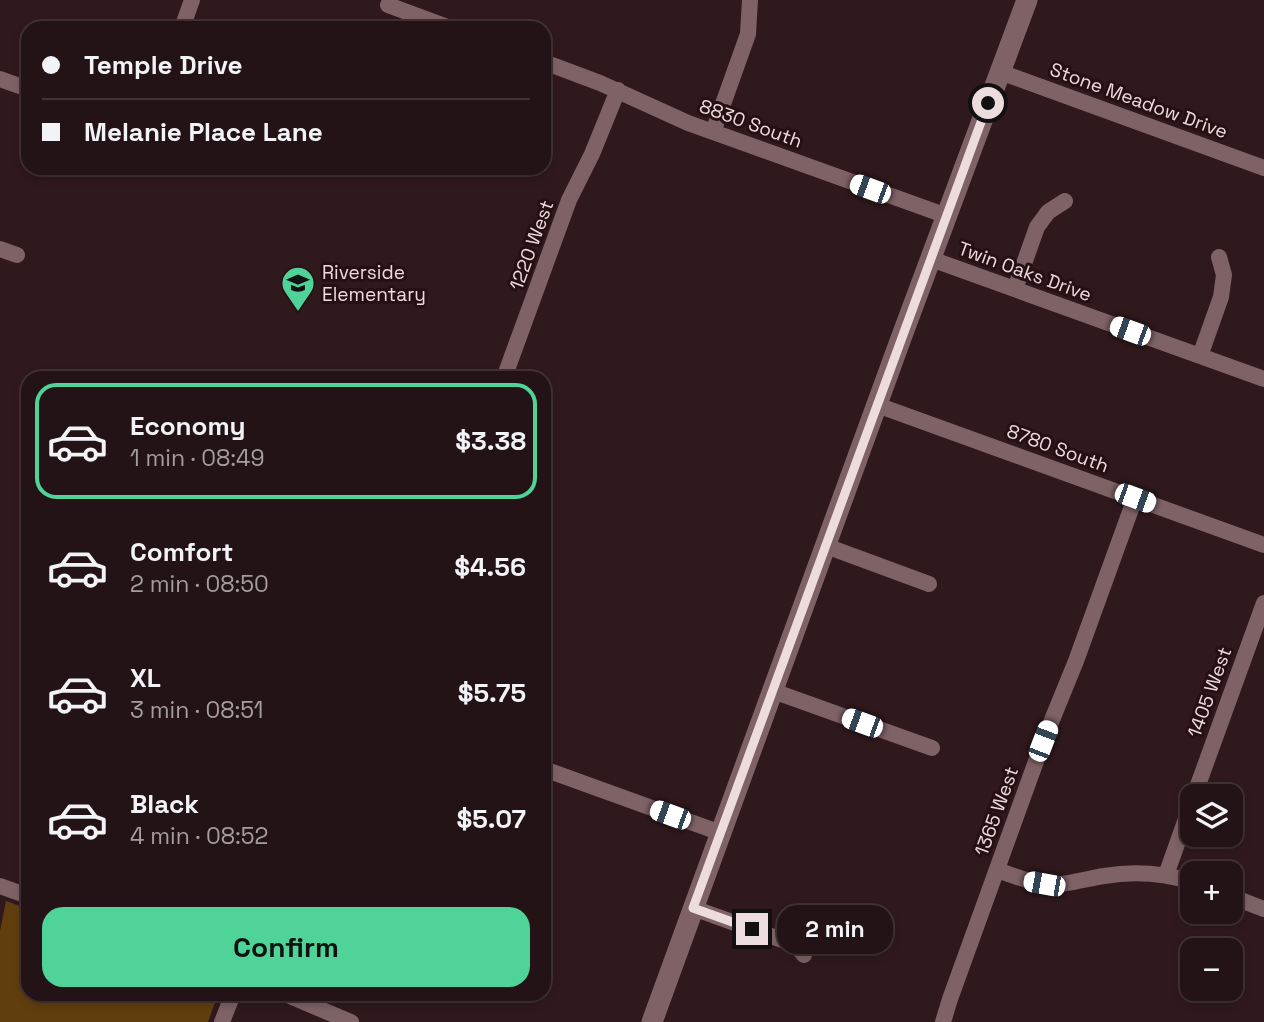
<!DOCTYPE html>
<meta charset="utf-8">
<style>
:root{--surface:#241316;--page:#2c1c1f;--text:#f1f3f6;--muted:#a39ea1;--line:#413235;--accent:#4fd399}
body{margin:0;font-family:"Space Grotesk",sans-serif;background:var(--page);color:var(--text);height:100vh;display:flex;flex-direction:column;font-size:26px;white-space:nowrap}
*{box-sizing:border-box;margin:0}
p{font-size:23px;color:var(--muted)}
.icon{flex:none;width:38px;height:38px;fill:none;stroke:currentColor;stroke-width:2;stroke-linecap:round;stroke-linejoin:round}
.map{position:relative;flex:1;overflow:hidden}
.details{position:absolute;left:21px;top:371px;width:530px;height:630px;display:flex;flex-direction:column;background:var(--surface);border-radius:21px;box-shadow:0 4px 10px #0003,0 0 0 2px var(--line)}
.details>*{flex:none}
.guide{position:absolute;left:21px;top:21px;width:530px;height:154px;border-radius:21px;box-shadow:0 4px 10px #0003,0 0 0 2px var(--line);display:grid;align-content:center;height:154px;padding:0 21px;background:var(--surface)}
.tools{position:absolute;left:1180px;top:784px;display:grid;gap:14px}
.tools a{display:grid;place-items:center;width:63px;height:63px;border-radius:14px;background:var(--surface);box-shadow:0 4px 10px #0003,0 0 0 2px var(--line);font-size:35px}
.end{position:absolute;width:32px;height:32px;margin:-16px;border:9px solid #ecdcde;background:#111;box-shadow:0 0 0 4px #111}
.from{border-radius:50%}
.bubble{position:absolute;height:49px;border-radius:21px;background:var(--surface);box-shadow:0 4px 10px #0003,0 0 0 2px var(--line);font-size:23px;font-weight:800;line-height:49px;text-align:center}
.car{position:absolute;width:21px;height:42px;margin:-21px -10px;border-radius:9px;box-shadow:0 0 5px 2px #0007;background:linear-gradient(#fff 24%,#345 0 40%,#fff 0 76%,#345 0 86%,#fff 0)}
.guide b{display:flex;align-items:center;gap:24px;height:66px;font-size:26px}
.guide b+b{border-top:2px solid var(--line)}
.guide i{width:18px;height:18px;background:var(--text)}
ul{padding:12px 0 0;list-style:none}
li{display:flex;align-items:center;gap:21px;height:116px;margin:0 14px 10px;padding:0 7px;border:4px solid transparent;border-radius:21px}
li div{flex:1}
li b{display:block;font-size:26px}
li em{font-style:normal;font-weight:800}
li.on{border-color:var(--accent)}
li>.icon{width:63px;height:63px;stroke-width:1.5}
.primary-button{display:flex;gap:14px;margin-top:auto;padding:14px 21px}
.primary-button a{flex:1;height:80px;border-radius:21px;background:var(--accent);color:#111;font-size:28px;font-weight:800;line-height:80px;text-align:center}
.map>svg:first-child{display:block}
.green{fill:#613e0e}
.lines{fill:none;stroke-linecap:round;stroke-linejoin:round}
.minor{stroke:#7e6266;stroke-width:16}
.tertiary{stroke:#7e6266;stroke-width:21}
.route{stroke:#ecdcde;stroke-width:9}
.labels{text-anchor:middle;stroke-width:6;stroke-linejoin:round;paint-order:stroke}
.street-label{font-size:19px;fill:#ecdcde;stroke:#261014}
.poi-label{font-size:19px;fill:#ecdcde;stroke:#261014;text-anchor:start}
</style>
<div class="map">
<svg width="1264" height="1022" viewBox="0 0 1264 1022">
<rect width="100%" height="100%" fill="#30191d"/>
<path class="green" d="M6,901l22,8v85h190l-10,28h-208v-91z"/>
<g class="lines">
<path class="minor" d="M388,5l62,23
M182,28l10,-28
M544,62l56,21 88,40 259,93
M1000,72l264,96
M0,79l28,10
M713,132l35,-98 2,-34
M0,249l17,6
M931,259l333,120
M1015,289l22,-62 11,-15 17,-11
M1200,356l21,-59 3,-22 -5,-18
M504,378l65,-178 23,-46 26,-64
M877,405l387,140
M826,546l103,38
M773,691l159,57
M544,769l177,64
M1194,796l70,-193
M997,870c15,5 31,12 47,14 22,2 40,-5 60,-8 30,-5 59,-3 88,6
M1166,875l26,-73
M0,886l28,10
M1230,896l34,13
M693,908l103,37 8,10
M285,994l66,28
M222,1022l11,-28
M943,1022l7,-23 93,-257 33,-81 59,-163"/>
<path class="tertiary" d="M652,1022l248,-681 127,-341"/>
</g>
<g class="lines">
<path class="route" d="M752,929l-59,-21 295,-805"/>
</g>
<defs>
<symbol id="school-pin" viewBox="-11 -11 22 30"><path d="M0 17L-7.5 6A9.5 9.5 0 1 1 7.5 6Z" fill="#4fd399" stroke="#261014"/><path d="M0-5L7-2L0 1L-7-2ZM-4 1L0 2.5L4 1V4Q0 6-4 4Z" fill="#111"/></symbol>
</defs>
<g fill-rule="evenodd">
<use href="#school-pin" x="279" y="264" width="38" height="52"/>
</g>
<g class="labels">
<g class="street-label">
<text transform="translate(1139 100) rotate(20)" y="7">Stone Meadow Drive</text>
<text transform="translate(751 123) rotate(20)" y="7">8830 South</text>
<text transform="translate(531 245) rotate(-70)" y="7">1220 West</text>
<text transform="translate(1025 271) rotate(20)" y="7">Twin Oaks Drive</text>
<text transform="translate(1058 448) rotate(20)" y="7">8780 South</text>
<text transform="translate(1209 692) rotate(-70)" y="7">1405 West</text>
<text transform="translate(996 811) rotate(-70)" y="7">1365 West</text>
</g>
<g class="poi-label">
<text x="322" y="279">Riverside<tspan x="322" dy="22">Elementary</tspan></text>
</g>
</g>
</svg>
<div class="tools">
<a><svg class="icon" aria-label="layers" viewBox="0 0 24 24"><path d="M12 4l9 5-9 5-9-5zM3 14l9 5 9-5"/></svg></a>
<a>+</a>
<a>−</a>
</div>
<i class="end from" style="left:988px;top:103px"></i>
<i class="end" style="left:752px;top:929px"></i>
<div class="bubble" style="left:777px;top:905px;width:116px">2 min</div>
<i class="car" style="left:870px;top:189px;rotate:290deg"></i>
<i class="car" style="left:1130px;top:331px;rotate:290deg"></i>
<i class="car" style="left:1135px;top:498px;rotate:110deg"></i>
<i class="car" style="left:862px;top:723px;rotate:290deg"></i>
<i class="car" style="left:1043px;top:741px;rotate:21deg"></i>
<i class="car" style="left:670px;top:815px;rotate:290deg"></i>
<i class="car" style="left:1044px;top:884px;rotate:280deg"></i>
<div class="guide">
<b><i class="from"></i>Temple Drive</b>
<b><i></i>Melanie Place Lane</b>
</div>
<section class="details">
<ul>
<li class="on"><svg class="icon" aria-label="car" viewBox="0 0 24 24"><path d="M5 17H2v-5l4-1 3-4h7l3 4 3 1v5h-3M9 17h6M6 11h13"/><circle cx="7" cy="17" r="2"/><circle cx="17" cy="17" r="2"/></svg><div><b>Economy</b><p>1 min · 08:49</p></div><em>$3.38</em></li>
<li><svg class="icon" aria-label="car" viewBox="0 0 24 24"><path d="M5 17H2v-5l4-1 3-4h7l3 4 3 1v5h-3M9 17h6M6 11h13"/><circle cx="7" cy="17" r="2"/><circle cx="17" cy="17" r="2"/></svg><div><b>Comfort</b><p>2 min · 08:50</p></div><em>$4.56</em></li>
<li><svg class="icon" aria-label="car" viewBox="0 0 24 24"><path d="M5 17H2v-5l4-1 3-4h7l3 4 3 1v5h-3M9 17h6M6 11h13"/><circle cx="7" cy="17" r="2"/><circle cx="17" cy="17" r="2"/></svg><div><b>XL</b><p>3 min · 08:51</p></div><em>$5.75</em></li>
<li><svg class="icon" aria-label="car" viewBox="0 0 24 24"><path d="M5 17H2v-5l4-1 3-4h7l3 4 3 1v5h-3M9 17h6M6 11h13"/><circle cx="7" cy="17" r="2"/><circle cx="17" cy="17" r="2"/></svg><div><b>Black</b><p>4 min · 08:52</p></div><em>$5.07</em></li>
</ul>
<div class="primary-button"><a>Confirm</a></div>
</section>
</div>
